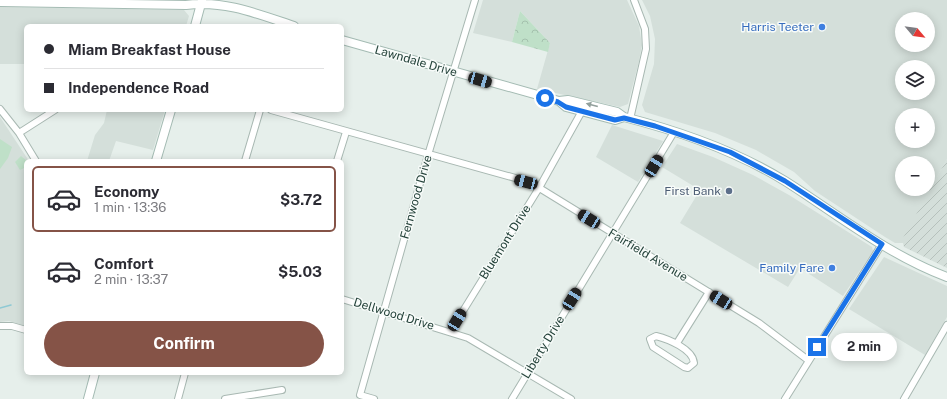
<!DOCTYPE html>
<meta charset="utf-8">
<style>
:root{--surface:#fff;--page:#f7f7f7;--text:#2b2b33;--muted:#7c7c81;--line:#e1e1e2;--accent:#855347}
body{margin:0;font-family:"Public Sans",sans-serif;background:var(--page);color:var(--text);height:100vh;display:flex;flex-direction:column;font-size:15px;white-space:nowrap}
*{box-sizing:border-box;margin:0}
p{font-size:13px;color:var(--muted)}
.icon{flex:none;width:22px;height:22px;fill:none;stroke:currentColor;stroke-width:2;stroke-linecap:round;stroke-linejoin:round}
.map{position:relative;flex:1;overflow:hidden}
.drawer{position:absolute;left:24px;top:159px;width:320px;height:216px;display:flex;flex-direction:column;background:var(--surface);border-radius:6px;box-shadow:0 2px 10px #0003}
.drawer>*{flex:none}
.top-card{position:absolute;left:24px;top:24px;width:320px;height:88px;border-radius:6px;box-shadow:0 2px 10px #0003;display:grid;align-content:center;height:88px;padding:0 20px;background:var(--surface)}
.needle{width:26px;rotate:119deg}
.fabs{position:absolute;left:895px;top:12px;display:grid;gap:8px}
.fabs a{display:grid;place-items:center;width:40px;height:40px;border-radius:50%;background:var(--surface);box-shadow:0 2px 10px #0003;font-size:20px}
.end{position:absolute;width:18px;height:18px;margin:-9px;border:5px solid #1a73e8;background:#fff;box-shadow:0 0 0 2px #fff}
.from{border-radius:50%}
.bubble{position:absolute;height:28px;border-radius:14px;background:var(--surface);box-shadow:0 2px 10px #0003;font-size:13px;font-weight:700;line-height:28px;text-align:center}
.car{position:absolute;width:12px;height:24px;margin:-12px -6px;border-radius:5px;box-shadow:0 0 3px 1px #0007;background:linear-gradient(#222 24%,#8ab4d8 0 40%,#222 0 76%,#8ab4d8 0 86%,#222 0)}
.top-card b{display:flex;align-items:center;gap:14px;height:38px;font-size:15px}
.top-card b+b{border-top:1px solid var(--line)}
.top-card i{width:10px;height:10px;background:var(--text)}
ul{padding:7px 0 0;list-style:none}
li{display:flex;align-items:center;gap:12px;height:66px;margin:0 8px 6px;padding:0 12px;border:2px solid transparent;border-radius:6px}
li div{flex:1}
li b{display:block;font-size:15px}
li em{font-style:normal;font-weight:700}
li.current{border-color:var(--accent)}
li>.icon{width:36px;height:36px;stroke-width:1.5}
.primary-button{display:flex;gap:8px;margin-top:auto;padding:8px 20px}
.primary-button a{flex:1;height:46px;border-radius:24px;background:var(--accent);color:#fff;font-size:16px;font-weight:700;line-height:46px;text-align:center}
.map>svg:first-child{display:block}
.built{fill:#d4dfda;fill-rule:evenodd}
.industrial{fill:url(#industrial-furrows)}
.forest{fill:url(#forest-crowns)}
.park{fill:url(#park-tufts)}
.pitch{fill:#bfe0c8}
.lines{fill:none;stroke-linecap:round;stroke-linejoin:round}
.stream{stroke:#8ec9d4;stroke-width:1.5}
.street-casing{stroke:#a8b8b2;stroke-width:8}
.secondary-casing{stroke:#a4bbb3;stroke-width:10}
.street{stroke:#fff;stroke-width:6}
.secondary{stroke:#fff;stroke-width:8}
.oneway{fill:#92a09c}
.route{stroke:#1a73e8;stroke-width:5}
.shop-dot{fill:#3f7fe0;stroke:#f7fbf9;stroke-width:1.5}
.service-dot{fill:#5c6f8a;stroke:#f7fbf9;stroke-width:1.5}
.labels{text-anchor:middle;stroke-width:3;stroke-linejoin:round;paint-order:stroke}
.shop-label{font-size:12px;fill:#366cbe;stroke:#f7fbf9;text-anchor:end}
.street-label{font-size:12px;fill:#24423a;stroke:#f7fbf9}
.service-label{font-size:12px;fill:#4e5e75;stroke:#f7fbf9;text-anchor:end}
</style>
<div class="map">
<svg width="947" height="399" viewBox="0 0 947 399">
<defs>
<pattern id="industrial-furrows" width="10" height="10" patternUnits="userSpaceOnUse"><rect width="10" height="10" fill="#d4dfda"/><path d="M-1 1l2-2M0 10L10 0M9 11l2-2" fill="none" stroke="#b6c1bc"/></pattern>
<pattern id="forest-crowns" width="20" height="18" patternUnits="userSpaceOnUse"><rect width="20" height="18" fill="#bfe0c8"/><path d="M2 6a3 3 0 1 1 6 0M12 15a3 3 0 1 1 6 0" fill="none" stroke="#a4c1ad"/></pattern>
<pattern id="park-tufts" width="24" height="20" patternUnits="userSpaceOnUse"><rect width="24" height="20" fill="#bfe0c8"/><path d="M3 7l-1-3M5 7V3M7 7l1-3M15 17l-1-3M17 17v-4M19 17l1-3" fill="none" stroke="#a4c1ad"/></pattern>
</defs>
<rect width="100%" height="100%" fill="#e6efeb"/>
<path class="built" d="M483,0h144l12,26 3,19 -3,16 -11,43 -8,3 -83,-18 13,-46 -30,-32 -8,31 -39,-9z
M642,0h305v159l-43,79 -1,5h-8l-10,-6 -70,-46 -21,-19 -38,-22 -41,-17 -70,-21 -3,-7 12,-41 1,-25 -5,-23zM902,19h26v26h-26zM902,67h26v26h-26zM902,115h26v26h-26zM902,163h26v26h-26z
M0,7l184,3 5,6 -3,10h-160v38h-26z
M107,110h58l-12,40 -37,-9 -7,20h-22l8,-26 9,-12z
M0,117l29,44h-3v165l-17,-5 -9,1z
M612,125l51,16 -25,41 -42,-25z
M677,144l36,13 40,18 36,20 83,52 1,4 -30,45 -43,-28 -12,19 -108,-64 20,-33 -38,-23z
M884,257l63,29v31l-22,38 -76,-46z"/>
<path class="industrial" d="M947,159v109l-43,-21 -1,-4v-5z"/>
<path class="forest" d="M520,11l30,32 -2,9 -36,-10z"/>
<path class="park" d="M21,156l6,5 -1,6 -6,3 -5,-8z"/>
<path class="pitch" d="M0,139l12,8 -4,11 -8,11z"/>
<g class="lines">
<path class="stream" d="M0,308l11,-3"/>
<defs>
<path id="street" d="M0,109l19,24 17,28
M271,110l255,71 15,8 218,134 49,37
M630,119l16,-70 -1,-20 -11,-29
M19,133l36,-23
M245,161l15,-51
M337,161l9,-29
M342,299l126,39 103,61
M0,326h12l14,4
M450,332l89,-144 43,-77
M656,336c12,3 37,13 38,27l-6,5 -4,-1 -31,-20 -3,-8z
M677,343l32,-51
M178,399l7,-26
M225,399l57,-9
M374,399l-14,-4 68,-240 47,-155
M512,399l162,-267
M785,399l97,-155
M904,399l43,-74"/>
<path id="secondary" d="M0,2l186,3c38,-5 72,9 108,21
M195,26l7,-26
M342,40l217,61 7,6 49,13 9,-3
M559,101l9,-1 49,12 7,5c55,14 112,34 161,64 52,33 103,74 162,96
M156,161l15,-51
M88,399l7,-26"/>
</defs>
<use href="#street" class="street-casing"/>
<use href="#secondary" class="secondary-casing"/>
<use href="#street" class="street"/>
<use href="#secondary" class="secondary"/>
</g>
<defs><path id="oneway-solid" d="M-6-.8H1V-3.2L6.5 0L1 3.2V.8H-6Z"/></defs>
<use class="oneway" href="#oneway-solid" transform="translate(592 105) rotate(-165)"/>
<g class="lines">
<path class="route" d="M545,98l13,4 8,5 49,13 9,-2 31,8 75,26 55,29 97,63 -65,103"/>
</g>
<g class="shop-dot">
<circle cx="822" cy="27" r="4"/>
<circle cx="832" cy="268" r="4"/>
</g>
<circle class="service-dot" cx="729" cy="191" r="4"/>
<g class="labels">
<g class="shop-label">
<text x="814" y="31">Harris Teeter</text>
<text x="824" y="272">Family Fare</text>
</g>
<g class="street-label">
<text transform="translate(416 61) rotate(16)" y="4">Lawndale Drive</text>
<text transform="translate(416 197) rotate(-74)" y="4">Fernwood Drive</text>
<text transform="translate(505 242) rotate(-58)" y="4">Bluemont Drive</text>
<text transform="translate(648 255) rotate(31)" y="4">Fairfield Avenue</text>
<text transform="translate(394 314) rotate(17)" y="4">Dellwood Drive</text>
<text transform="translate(543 347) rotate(-59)" y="4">Liberty Drive</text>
</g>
<g class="service-label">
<text x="721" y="195">First Bank</text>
</g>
</g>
</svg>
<div class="fabs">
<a><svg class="needle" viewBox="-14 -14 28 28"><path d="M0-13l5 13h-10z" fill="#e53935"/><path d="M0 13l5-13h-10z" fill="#7c7c81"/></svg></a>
<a><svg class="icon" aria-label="layers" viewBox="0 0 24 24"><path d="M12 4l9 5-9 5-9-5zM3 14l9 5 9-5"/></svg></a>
<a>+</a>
<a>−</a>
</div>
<i class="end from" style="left:545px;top:98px"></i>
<i class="end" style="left:817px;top:347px"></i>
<div class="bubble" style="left:831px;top:333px;width:66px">2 min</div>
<i class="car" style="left:480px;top:80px;rotate:106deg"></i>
<i class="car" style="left:654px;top:166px;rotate:31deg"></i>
<i class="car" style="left:526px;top:182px;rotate:285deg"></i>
<i class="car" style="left:589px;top:219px;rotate:302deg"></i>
<i class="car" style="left:572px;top:299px;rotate:32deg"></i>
<i class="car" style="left:721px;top:300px;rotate:302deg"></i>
<i class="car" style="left:457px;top:320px;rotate:31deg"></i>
<div class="top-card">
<b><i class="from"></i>Miam Breakfast House</b>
<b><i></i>Independence Road</b>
</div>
<section class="drawer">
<ul>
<li class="current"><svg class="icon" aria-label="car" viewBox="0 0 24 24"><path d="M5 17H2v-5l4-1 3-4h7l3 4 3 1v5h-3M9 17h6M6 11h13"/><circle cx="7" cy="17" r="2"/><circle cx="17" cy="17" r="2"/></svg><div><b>Economy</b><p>1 min · 13:36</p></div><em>$3.72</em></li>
<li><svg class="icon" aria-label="car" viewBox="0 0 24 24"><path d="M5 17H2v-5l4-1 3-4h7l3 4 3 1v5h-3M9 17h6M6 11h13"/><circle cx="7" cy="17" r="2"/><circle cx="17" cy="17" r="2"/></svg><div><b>Comfort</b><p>2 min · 13:37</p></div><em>$5.03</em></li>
</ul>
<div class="primary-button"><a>Confirm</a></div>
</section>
</div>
